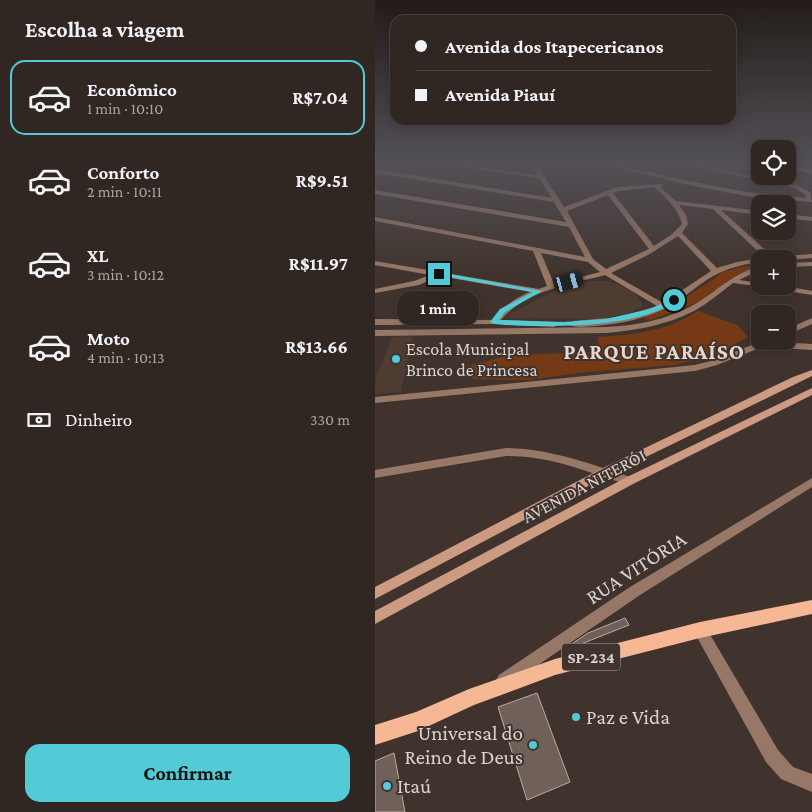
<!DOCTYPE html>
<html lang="pt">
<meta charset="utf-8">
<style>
:root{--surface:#302622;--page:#3c322f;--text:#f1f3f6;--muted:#a8a5a5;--line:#4b4340;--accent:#52cbd7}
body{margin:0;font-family:"Crimson Pro",serif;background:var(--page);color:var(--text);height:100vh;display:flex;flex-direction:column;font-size:19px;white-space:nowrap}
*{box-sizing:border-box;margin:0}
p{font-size:16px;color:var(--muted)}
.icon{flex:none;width:28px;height:28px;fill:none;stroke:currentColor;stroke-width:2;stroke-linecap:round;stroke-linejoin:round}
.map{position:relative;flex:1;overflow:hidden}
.details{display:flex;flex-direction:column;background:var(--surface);width:375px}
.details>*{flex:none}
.hud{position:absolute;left:15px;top:15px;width:346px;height:110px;border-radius:15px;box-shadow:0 2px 12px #0003,0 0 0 1px var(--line);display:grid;align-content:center;height:110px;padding:0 25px;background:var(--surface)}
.fabs{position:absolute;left:376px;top:140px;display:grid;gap:10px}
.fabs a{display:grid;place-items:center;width:45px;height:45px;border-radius:10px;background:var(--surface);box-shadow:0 2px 12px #0003,0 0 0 1px var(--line);font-size:25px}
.end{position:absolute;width:22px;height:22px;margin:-11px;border:6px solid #52cbd7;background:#111;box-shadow:0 0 0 2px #111}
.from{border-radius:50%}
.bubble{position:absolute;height:35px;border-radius:15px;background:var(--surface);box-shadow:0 2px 12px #0003,0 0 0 1px var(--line);font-size:16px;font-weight:700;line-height:35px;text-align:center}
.car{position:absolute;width:15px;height:30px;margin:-15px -8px;border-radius:6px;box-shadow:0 0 4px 1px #0007;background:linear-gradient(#222 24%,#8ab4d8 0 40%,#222 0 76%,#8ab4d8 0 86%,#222 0)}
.hud b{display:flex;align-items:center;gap:18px;height:48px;font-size:19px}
.hud b+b{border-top:1px solid var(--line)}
.hud i{width:12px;height:12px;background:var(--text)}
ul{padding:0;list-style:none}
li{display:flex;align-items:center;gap:15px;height:75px;margin:0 10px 8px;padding:0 15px;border:2px solid transparent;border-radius:15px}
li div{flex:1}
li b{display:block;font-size:19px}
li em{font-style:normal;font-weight:700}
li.selected{border-color:var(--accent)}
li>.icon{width:45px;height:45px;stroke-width:1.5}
h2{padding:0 25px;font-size:22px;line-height:60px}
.pay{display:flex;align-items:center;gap:12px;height:55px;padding:0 25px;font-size:19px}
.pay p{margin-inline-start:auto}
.cta{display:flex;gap:10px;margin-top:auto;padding:10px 25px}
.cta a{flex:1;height:58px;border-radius:15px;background:var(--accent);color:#111;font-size:20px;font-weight:700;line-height:58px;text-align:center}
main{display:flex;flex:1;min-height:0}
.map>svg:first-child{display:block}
.built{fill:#4e3c32}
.green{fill:#753a15}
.building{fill:#6f6159;stroke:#baaaa2}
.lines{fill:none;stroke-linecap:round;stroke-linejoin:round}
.minor{fill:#977867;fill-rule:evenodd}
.secondary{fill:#cd9b82;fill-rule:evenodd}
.primary{fill:#f6b795;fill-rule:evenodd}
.route{fill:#52cbd7}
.poi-dot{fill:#52cbd7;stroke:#40332d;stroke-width:2}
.labels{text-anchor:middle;stroke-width:4;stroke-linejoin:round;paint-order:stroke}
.shield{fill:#40332d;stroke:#aca39e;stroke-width:1}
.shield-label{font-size:16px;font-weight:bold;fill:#dbd3cf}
.poi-label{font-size:18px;fill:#dbd3cf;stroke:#40332d;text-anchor:start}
.street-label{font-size:18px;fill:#dbd3cf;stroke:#40332d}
.near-street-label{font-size:21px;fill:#dbd3cf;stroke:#40332d}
.near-poi-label{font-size:21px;fill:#dbd3cf;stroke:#40332d;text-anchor:start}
.district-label{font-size:22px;font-weight:bold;letter-spacing:1px;fill:#e6d6cd;stroke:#40332d}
</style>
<main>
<section class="details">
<h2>Escolha a viagem</h2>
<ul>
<li class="selected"><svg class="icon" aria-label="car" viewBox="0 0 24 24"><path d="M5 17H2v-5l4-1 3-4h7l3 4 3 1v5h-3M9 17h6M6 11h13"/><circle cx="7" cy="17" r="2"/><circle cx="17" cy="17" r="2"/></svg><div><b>Econômico</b><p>1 min · 10:10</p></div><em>R$7.04</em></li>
<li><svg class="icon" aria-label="car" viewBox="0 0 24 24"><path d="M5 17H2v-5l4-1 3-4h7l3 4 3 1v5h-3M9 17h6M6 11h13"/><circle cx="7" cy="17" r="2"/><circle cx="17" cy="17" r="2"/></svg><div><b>Conforto</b><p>2 min · 10:11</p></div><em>R$9.51</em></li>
<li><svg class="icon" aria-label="car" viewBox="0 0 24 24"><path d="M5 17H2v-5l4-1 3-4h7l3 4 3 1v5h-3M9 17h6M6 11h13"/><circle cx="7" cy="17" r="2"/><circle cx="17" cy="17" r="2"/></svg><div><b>XL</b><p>3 min · 10:12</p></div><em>R$11.97</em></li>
<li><svg class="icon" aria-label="car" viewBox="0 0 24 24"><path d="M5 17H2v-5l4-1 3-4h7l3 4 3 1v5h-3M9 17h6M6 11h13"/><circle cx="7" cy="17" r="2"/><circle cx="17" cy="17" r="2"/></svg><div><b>Moto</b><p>4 min · 10:13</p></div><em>R$13.66</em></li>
</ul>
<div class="pay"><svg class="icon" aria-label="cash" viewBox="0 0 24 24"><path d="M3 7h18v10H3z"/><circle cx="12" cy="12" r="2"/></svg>Dinheiro<p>330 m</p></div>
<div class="cta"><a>Confirmar</a></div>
</section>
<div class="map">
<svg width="437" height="812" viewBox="0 0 437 812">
<rect width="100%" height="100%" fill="#40332d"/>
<path class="built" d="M206,281h25l11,3 14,7 7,6 5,9 -15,7 -28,6 -97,-1 54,-29z
M38,336l-12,56 -26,2v-14l17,-43z"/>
<path class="green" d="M385,263v3c-26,5 -42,25 -65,37 -14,7 -30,11 -44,17l-6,-1v-3l20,-8 23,-12 26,-17 8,-7z
M323,311l39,14 11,12 -32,17 -42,11 -86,7 -61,8 -56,-1 -4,-13 44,-11 88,-3 -1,-15c36,-2 69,-6 100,-26z"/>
<path class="building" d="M250,618l4,7 -58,23 2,-5 15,-10z
M162,693l33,89 -43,18 -29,-93z
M19,753l11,59h-30v-51z"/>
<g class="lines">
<path class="minor" d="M53,162h12l97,13 -7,-13h5l29,45 53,-20 46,-3v2l-3,1 16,14 84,10v4l-39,-5 52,47 39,-3v4l-25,2 -22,-1v-1l-52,-49 -34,-4 7,10 2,9 -6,9 35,35 20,-6 23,-4 3,1h-3v3c-14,2 -28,5 -41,11 -17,8 -31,22 -47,32 -23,13 -52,19 -77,21 -8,0 -20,3 -26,-2l4,-3 47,-4 37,-11 -52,-31c-36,10 -79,15 -104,45l56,2 1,2 -4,3 -59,-3 -120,1v-6l117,1c11,-13 23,-22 38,-28l-90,-16 -21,9 -44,8v-4l39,-8 16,-6 -55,-10v-4l164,28 8,-3 -14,-35 -158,-30v-4l210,40 -16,-30 -194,-33v-4l191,32 -12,-20 -179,-29v-4l177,29 -13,-20zM279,187c12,11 24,21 28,37l-11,11 -17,11 -41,-53 5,-2zM233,195l41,54 -43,20 -13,-10 -26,-48zM303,236l33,35 -48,32 -52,-30 37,-18zM166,253l47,9 12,10 -46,12z
M222,162h8l79,18 63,12 59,6 -1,-4 -10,-6 -119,-26h9l114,24 11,6 2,10 -65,-6 -63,-12z
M431,162h6v2l-5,-1z
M412,164l25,6v4l-25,-6z
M412,214l25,3v4l-25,-3z
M437,262v4l-25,1v-4z
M385,266v4l-21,10 21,3v3l3,1 -30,-4c-13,10 -25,20 -39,28 -27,14 -57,19 -87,22l-232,3v-6l232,-3c33,-2 64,-8 93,-26 20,-13 36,-29 60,-35z
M390,286h20l27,5v4l-43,-7z
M437,318v6l-25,11v-6z
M387,341l50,3v6l-50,-3 -45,18 -22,6 -320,32v-6l320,-32 16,-4z
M131,448c45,1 85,16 127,30l2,3 -2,3 -4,1c-44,-13 -75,-29 -123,-29l-131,22v-8z
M437,478v9l-172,108 -131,90 -5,2 -5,-2 -3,-5 3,-5 131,-88z
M325,624l5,2 73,124 15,17 19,7v18l-31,-13 -15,-17 -73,-132 2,-4z"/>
<path class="secondary" d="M437,370v6l-203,99 -234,124v-12l226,-118 192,-92z
M437,388v7l-179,89 -258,140v-13l250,-133z"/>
<path class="primary" d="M437,600v14l-112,24 -145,37 -81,30 -56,26 -43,14v-20l41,-13 53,-23 86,-30 145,-37z"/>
</g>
<linearGradient id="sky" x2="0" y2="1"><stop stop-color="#231c19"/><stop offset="0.59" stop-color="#535057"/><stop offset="1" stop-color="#535057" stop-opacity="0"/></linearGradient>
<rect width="437" height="275" fill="url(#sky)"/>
<path class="route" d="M64,272l103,19 -37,21 -6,8 64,2 43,-3 44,-10 22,-10 5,1c-36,29 -138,28 -183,24l-4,-2 10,-13 33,-17 -96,-17z"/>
<g class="poi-dot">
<circle cx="21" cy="359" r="5"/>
<circle cx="201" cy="717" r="5"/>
<circle cx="158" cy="745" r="5"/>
<circle cx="12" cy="786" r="5"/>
</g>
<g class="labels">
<rect class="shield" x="187" y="643.5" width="58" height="27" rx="4"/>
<g class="shield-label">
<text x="216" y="663">SP-234</text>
</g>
<g class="poi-label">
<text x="31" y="355">Escola Municipal<tspan x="31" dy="21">Brinco de Princesa</tspan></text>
</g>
<g class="street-label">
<text transform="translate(209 486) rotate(-28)" y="6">AVENIDA NITERÓI</text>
</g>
<g class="near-street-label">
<text transform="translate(261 568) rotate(-33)" y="7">RUA VITÓRIA</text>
</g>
<g class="near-poi-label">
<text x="211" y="724">Paz e Vida</text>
<text x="148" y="740" text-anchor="end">Universal do<tspan x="148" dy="24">Reino de Deus</tspan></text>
<text x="22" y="793">Itaú</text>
</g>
<g class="district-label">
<text x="279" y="359">PARQUE PARAÍSO</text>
</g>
</g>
</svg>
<div class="fabs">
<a><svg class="icon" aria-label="locate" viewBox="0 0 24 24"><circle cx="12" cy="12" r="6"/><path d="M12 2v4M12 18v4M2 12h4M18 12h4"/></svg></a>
<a><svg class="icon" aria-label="layers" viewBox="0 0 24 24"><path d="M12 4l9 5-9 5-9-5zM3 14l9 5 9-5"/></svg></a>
<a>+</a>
<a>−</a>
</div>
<i class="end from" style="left:299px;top:300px"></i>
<i class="end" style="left:64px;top:274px"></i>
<div class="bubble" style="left:22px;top:291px;width:82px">1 min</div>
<i class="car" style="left:194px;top:282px;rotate:75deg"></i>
<div class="hud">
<b><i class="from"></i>Avenida dos Itapecericanos</b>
<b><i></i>Avenida Piauí</b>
</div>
</div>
</main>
